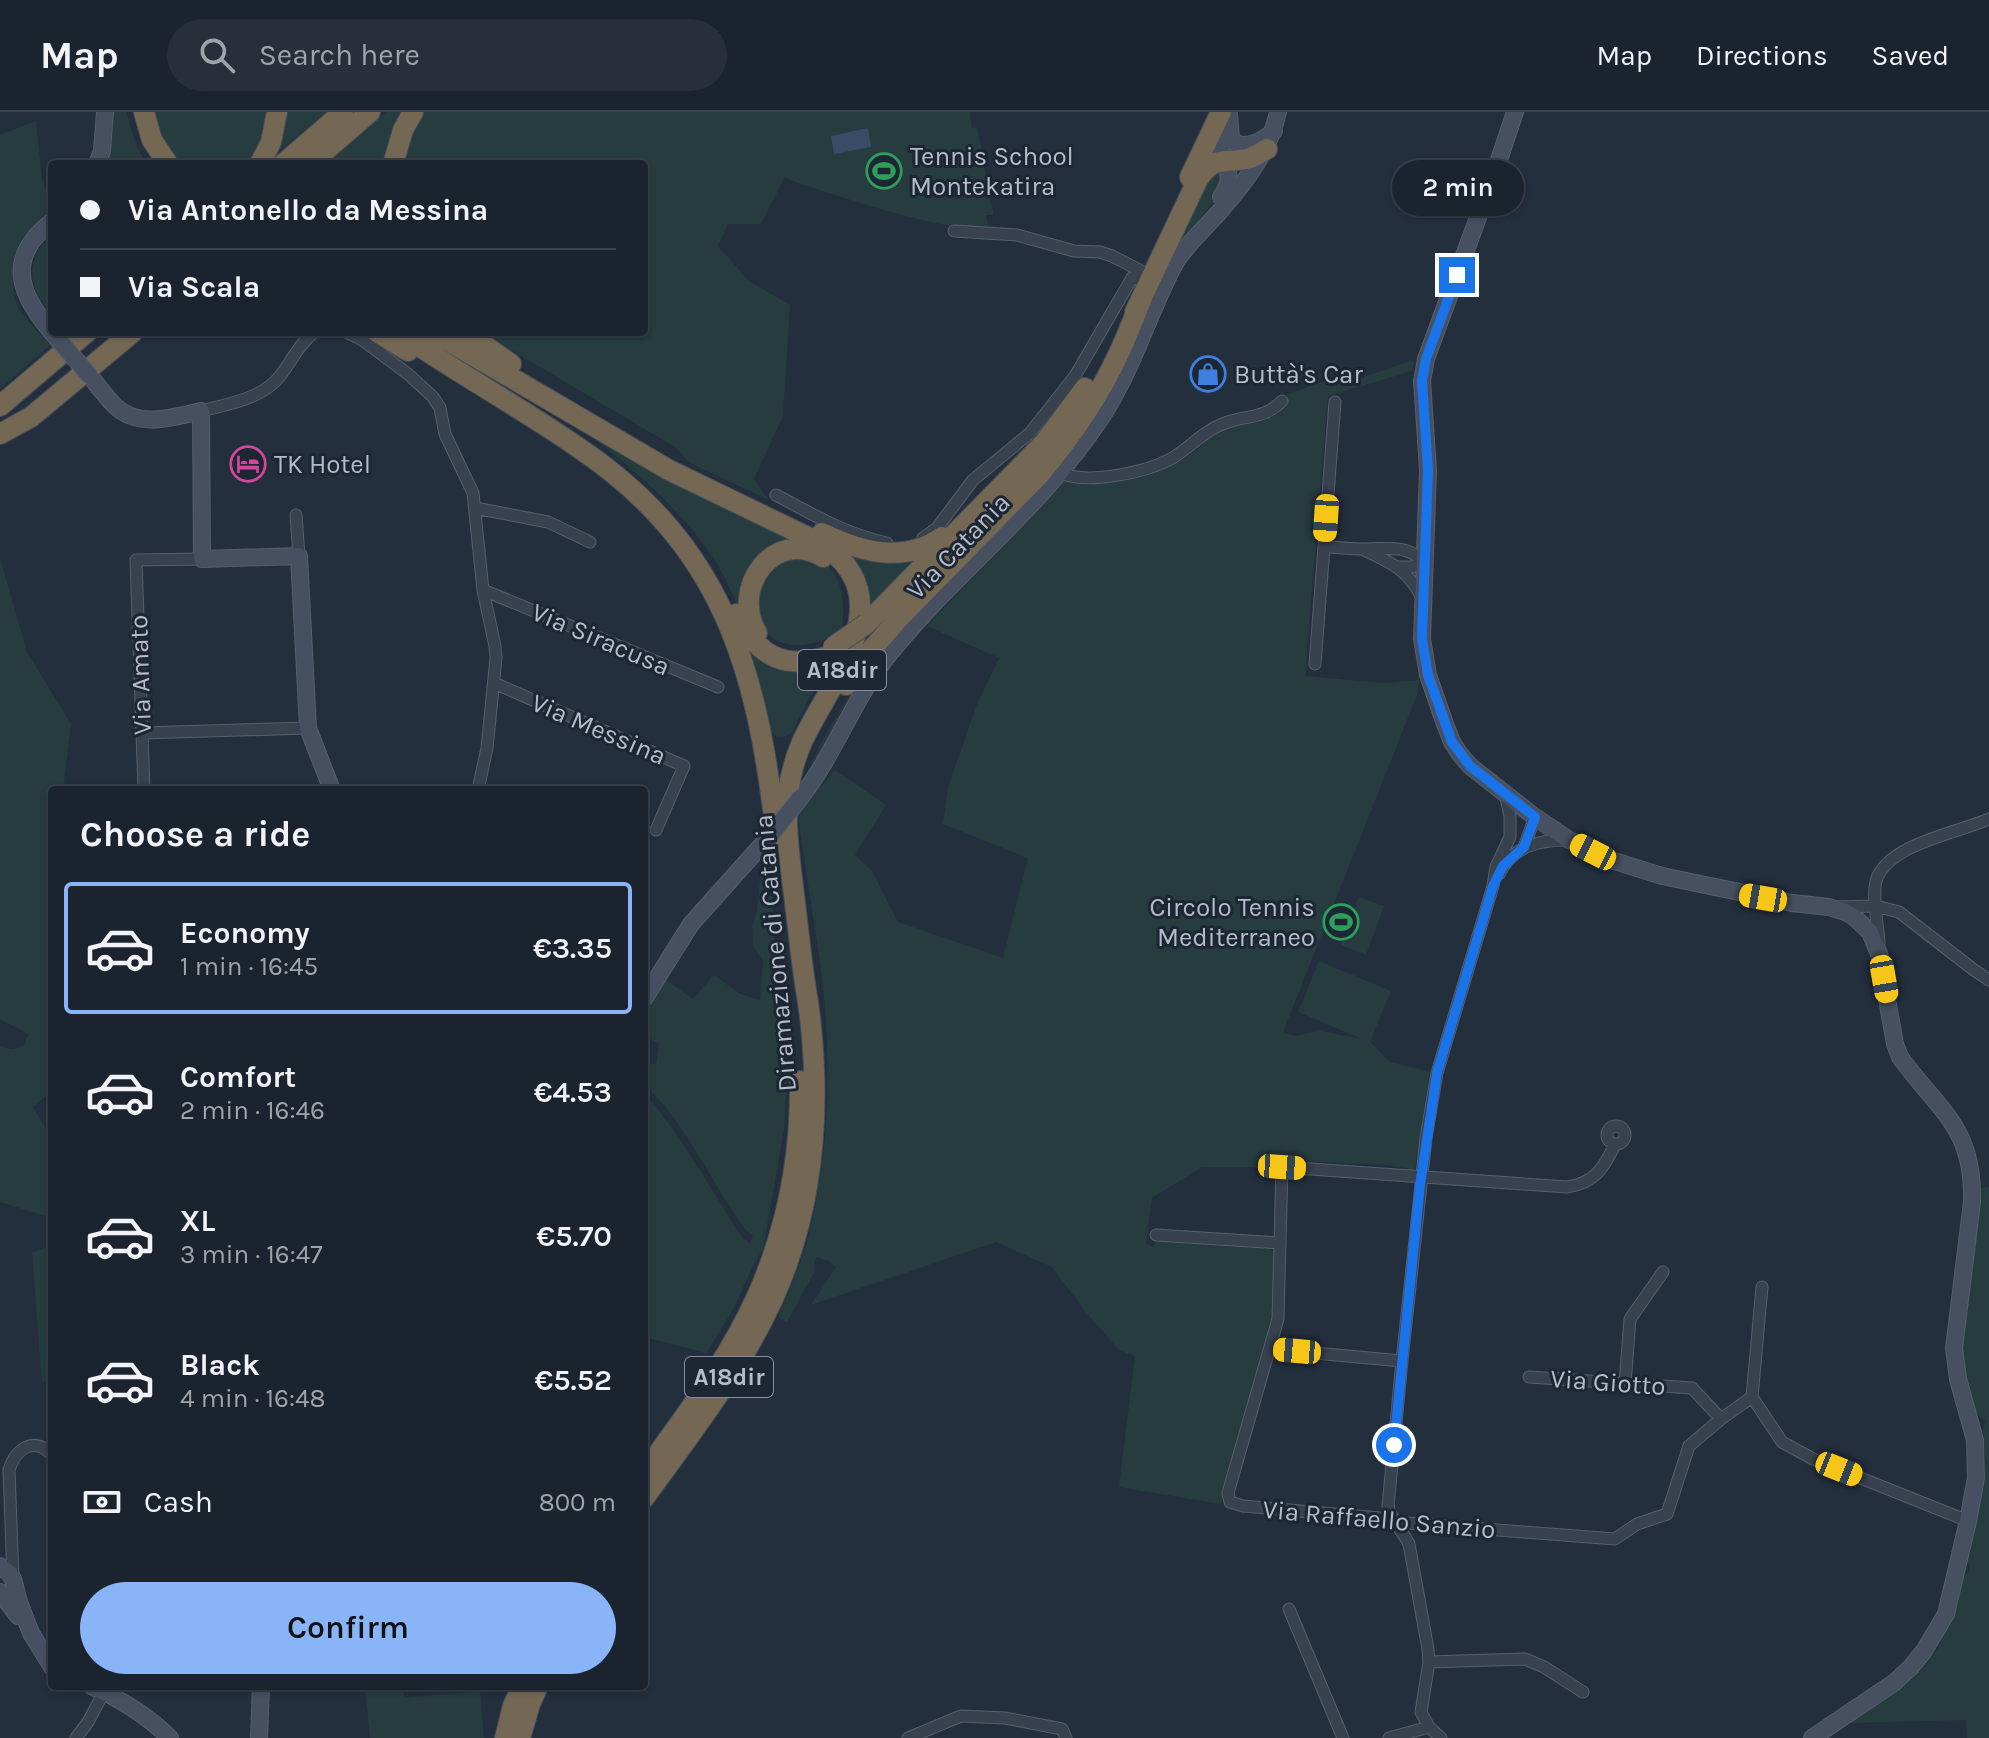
<!DOCTYPE html>
<meta charset="utf-8">
<style>
:root{--surface:#1b232e;--page:#282f3a;--text:#f1f3f6;--muted:#a0a4aa;--line:#39404a;--accent:#8ab4f8}
body{margin:0;font-family:Karla,sans-serif;background:var(--page);color:var(--text);height:100vh;display:flex;flex-direction:column;font-size:30px;white-space:nowrap}
*{box-sizing:border-box;margin:0}
p{font-size:26px;color:var(--muted)}
.icon{flex:none;width:44px;height:44px;fill:none;stroke:currentColor;stroke-width:2;stroke-linecap:round;stroke-linejoin:round}
.map{position:relative;flex:1;overflow:hidden}
.side{position:absolute;left:48px;top:674px;width:600px;height:904px;display:flex;flex-direction:column;background:var(--surface);border-radius:8px;box-shadow:0 2px 6px #0004,0 0 0 2px var(--line)}
.side>*{flex:none}
.hud{position:absolute;left:48px;top:48px;width:600px;height:176px;border-radius:8px;box-shadow:0 2px 6px #0004,0 0 0 2px var(--line);display:grid;align-content:center;height:176px;padding:0 32px;background:var(--surface)}
.end{position:absolute;width:36px;height:36px;margin:-18px;border:10px solid #1a73e8;background:#fff;box-shadow:0 0 0 4px #fff}
.from{border-radius:50%}
.bubble{position:absolute;height:56px;border-radius:28px;background:var(--surface);box-shadow:0 2px 6px #0004,0 0 0 2px var(--line);font-size:26px;font-weight:600;line-height:56px;text-align:center}
.car{position:absolute;width:24px;height:48px;margin:-24px -12px;border-radius:10px;box-shadow:0 0 6px 2px #0007;background:linear-gradient(#f5c518 24%,#345 0 40%,#f5c518 0 76%,#345 0 86%,#f5c518 0)}
.hud b{display:flex;align-items:center;gap:28px;height:76px;font-size:30px}
.hud b+b{border-top:2px solid var(--line)}
.hud i{width:20px;height:20px;background:var(--text)}
ul{padding:0;list-style:none}
li{display:flex;align-items:center;gap:24px;height:132px;margin:0 16px 12px;padding:0 16px;border:4px solid transparent;border-radius:8px}
li div{flex:1}
li b{display:block;font-size:30px}
li em{font-style:normal;font-weight:600}
li.current{border-color:var(--accent)}
li>.icon{width:72px;height:72px;stroke-width:1.5}
h2{padding:0 32px;font-size:36px;line-height:96px}
.pay{display:flex;align-items:center;gap:20px;height:88px;padding:0 32px;font-size:30px}
.pay p{margin-inline-start:auto}
.cta{display:flex;gap:16px;margin-top:auto;padding:16px 32px}
.cta a{flex:1;height:92px;border-radius:48px;background:var(--accent);color:#111;font-size:32px;font-weight:600;line-height:92px;text-align:center}
header{display:flex;align-items:center;gap:48px;box-sizing:border-box;height:112px;padding:0 40px;background:var(--surface);border-bottom:2px solid var(--line)}
header strong{font-size:38px}
nav{display:flex;gap:44px;margin-inline-start:auto;font-size:28px}
.search{width:560px;height:72px;background:var(--page);display:flex;align-items:center;gap:20px;box-sizing:border-box;padding:0 28px;border-radius:44px;color:var(--muted);font-size:30px}
.map>svg:first-child{display:block}
.green{fill:#263c3f}
.water{fill:#394c67}
.lines{fill:none;stroke-linecap:round;stroke-linejoin:round}
.street-casing{stroke:#565f6c;stroke-width:13}
.secondary-casing{stroke:#565f6c;stroke-width:18}
.highway-casing{stroke:#434c59;stroke-width:22}
.street{stroke:#38414e;stroke-width:11}
.secondary{stroke:#465061;stroke-width:16}
.highway{stroke:#746855;stroke-width:20}
.secondary-bridge-casing{stroke:#565f6c;stroke-width:18;stroke-linecap:butt}
.highway-bridge-casing{stroke:#434c59;stroke-width:22;stroke-linecap:butt}
.secondary-bridge{stroke:#465061;stroke-width:16}
.highway-bridge{stroke:#746855;stroke-width:20}
.route{stroke:#1a73e8;stroke-width:10}
.labels{text-anchor:middle;stroke-width:6;stroke-linejoin:round;paint-order:stroke}
.shield{fill:#1d2633;stroke:#878f9c;stroke-width:2}
.shield-label{font-size:24px;font-weight:bold;fill:#b4bcc9}
.poi-label{font-size:26px;fill:#b4bcc9;stroke:#1d2633;text-anchor:start}
.street-label{font-size:26px;fill:#b4bcc9;stroke:#1d2633}
</style>
<header>
<strong>Map</strong>
<div class="search"><svg class="icon" aria-label="search" viewBox="0 0 24 24"><circle cx="10" cy="10" r="6"/><path d="M15 15l6 6"/></svg>Search here</div>
<nav><a>Map</a><a>Directions</a><a>Saved</a></nav>
</header>
<div class="map">
<svg width="1989" height="1626" viewBox="0 0 1989 1626">
<rect width="100%" height="100%" fill="#242f3e"/>
<path class="green" d="M113,0h14c4,19 9,36 20,52h-41l7,-29z
M150,0h121v8l-20,44h-73l-14,-18z
M282,0h44l-45,38 -5,-3z
M386,0h16l-14,31 -5,21h-57z
M423,0h547l2,16 5,-1 17,88h-8l2,12c-26,11 -160,-34 -193,-45l-10,-5 -24,47h-33l-10,22 31,35 41,24 -7,111 -29,63 15,21 -79,-37 -15,-16 -194,-115h163v-168h-243l2,-12z
M36,9l6,58 10,27c-20,22 -42,43 -39,76 1,10 2,21 8,30 9,12 20,22 29,33l-50,44v-254z
M1216,62l8,4v11c-18,23 -41,49 -54,74 -31,56 -47,116 -84,169 -59,83 -143,145 -206,225 -20,25 -34,54 -50,83 -7,13 -15,31 -25,41 7,-24 20,-45 32,-65 20,-34 41,-65 67,-94 57,-66 126,-121 177,-192 29,-40 46,-85 65,-130 17,-39 37,-77 57,-114l4,-7z
M52,122v80c-25,-29 -28,-51 0,-80z
M1414,248l-2,11 -84,25 -23,280 79,7 35,-3 -2,15 -134,337 11,4 26,-5 42,8 -64,-27 21,-51 72,30 -21,51 20,20 40,10 -15,98 -27,-5 -111,-5 -7,7h-68l-50,31 -6,46 8,3 1,-6 115,8 6,4 -2,65 -53,186 -102,-17 16,-131 -16,-6 -30,-34 -37,-49 -56,-25 -185,63 25,-38 -7,-6 -12,-4 -3,9 1,5 -28,51 -9,-5c7,-17 15,-34 21,-51 31,-86 34,-206 22,-296 -7,-53 -17,-105 -23,-157l37,-43 51,35 -31,50 17,16 26,51 105,36 25,-100 -85,-34 5,-37 28,-80 23,-49 -72,-32 138,-146c32,5 93,-6 121,-23 16,-9 28,-28 46,-33 21,-6 51,2 55,-29 19,-7 39,-18 59,-12z
M572,309l242,125 -45,8 -25,65c-8,-16 -15,-34 -24,-50 -37,-61 -93,-105 -148,-148z
M924,439l-58,62 -19,-59z
M781,445c11,1 23,-1 33,1 29,6 33,51 27,74 -21,12 -58,23 -76,-2 -6,-9 -8,-26 -11,-36z
M0,446l27,94 44,72 -8,66h-11v97l-4,36 4,2v166l-19,16 19,32v79l-52,-16v-155l13,2 11,-4 4,-11 -28,-15z
M741,521l11,15 76,14 -36,70 -6,4 -9,1 -10,-8z
M770,738l4,76 13,143 -2,55 -22,125 -10,17 -20,44 -27,43 -62,-16v-243l8,7 34,47 55,88 9,8 3,-8c-15,-12 -23,-29 -33,-45 -19,-31 -48,-84 -76,-106v-21h12l3,-20 -15,-9v-22l20,-34 29,20 21,-24 26,19 20,6 3,-39 -10,-15 -1,-19 5,-16 3,-30z
M1359,785l25,9 -18,49 -25,-10z
M1989,1075v551h-22l-1,-18 -118,3c33,-22 71,-41 91,-77 12,-23 13,-58 31,-76l-3,-12 19,-94 -3,-34 3,-9 -11,-9 -14,-46v-22l20,-156z
M52,1132v132l-10,6 -10,-129z
M376,1574h27l1,12 76,-7 4,47h-114l-5,-51z"/>
<path class="water" d="M868,16l3,19 -37,7 -3,-18z"/>
<g class="lines">
<defs>
<path id="street" d="M954,119l63,4 57,16 26,1 12,4 33,17
M346,220l15,7 47,35 25,23 7,11 5,26 28,59 10,97 12,56 1,12 -9,90 -9,42
M1335,290l-11,145c13,0 26,2 39,2 27,0 39,-5 62,12l-13,6h-16
M201,299c27,-7 61,-12 79,-35 12,-15 19,-33 35,-44
M1061,361c26,12 88,-1 113,-16 16,-10 29,-25 46,-32 24,-11 42,-4 62,-24
M776,383c36,19 71,40 111,48
M475,396l73,14 42,20
M296,403l3,41
M923,426l14,-10 36,-48 57,-47 45,-57 57,-98 10,1
M1364,438c27,12 45,21 58,48
M483,478l235,97
M1315,552l9,-117
M494,571l190,83 -28,64
M142,621l166,-5
M144,678l-8,-230 66,-1
M1524,735l11,-30
M1499,762c14,-28 39,-34 69,-34
M1837,795l39,-1 23,6 75,58 15,10
M1879,831c-1,-18 -7,-45 -3,-62 11,-37 82,-48 113,-62
M1607 1023a9 9 0 1 1 18 0a9 9 0 1 1-18 0Z
M1615,1032c-11,24 -20,39 -48,43l-285,-20 -4,152 -50,174 2,9 13,4 148,13 16,4 208,16 22,-15 30,-10 22,-68 32,-27 31,-22 30,45 31,17 155,62
M1156,1123l124,8
M1271,1237l131,12
M1529,1265l163,11 29,31
M1625,1272l5,-65 33,-47
M1752,1285l10,-110
M13,1466l-4,-108c7,-22 25,-34 43,-15
M1289,1497l54,129
M1429,1550l96,-3 19,8 39,25
M76,1626l12,-16 16,-30
M908,1626l53,-22 44,2 57,11 4,9
M1389,1626l40,-11
M1441,1626l-12,-11 -8,-15 8,-50 -1,-13 -19,-105c-7,-14 -17,-22 -21,-38l14,-145 24,-223 11,-65 56,-187 3,-19 14,-30v-21l-5,-23"/>
<path id="secondary" d="M1515,0l-17,51 -72,196 -4,22 6,89 -6,169 6,36 17,49 7,18 7,11 11,13 65,51 34,23 39,19 54,17 130,27 37,4 16,5 9,5 16,15 9,22 16,90 5,13c39,54 74,70 72,145l-18,146 4,31 17,61 1,38 -8,43 -22,93 -22,37 -13,16 -16,15 -83,56
M1229,2l2,25 8,6c14,2 25,-5 35,-14
M1220,8c-1,9 -3,18 0,27 5,21 16,30 1,50
M97,52l5,-13 3,-39
M52,109c-6,6 -13,11 -18,18 -28,35 -3,68 20,96
M90,264c8,10 16,21 25,30 24,23 58,11 86,5l1,148 97,-3 9,172 24,62
M801,685c35,-45 53,-100 89,-144 67,-82 152,-146 211,-235 21,-32 35,-67 50,-103 8,-18 16,-38 26,-55 13,-19 29,-33 44,-50 25,-29 49,-60 57,-98
M644,887l47,-75 77,-86
M0,1454l9,7 4,6 6,23 12,31 21,34
M0,1480l18,24
M91,1574c28,12 58,31 79,52
M259,1626l2,-52"/>
<path id="highway" d="M144,0l8,28 16,24
M260,52l11,-22 6,-30
M283,52l60,-52
M310,52l60,-52
M393,52l10,-34 10,-18
M1190,65l31,-65
M1135,200l63,-133c18,-26 28,-14 52,-21 6,-2 11,-6 17,-9
M377,220l31,19
M398,220c58,40 120,74 178,114 147,98 181,222 200,388
M433,220l236,138 155,75c80,56 6,136 -22,197 -7,16 -12,35 -14,53 -3,28 1,56 4,84 4,30 7,60 11,90 2,16 5,32 7,48 11,96 3,195 -38,284 -33,71 -82,134 -128,197
M465,220l46,32
M0,294l87,-74
M0,322l31,-17 102,-85
M822,421c39,19 82,31 120,4
M736,502c24,46 51,57 100,40
M866,512l179,-182 40,-54
M757,521c-27,-45 17,-106 66,-76
M846,573l27,-37 26,-30 140,-143c31,-37 60,-78 80,-122 8,-17 15,-35 22,-53
M644,1361c41,-57 86,-115 114,-179 30,-68 43,-139 42,-213
M505,1626l8,-32 9,-20
M520,1626l10,-34 8,-18"/>
</defs>
<use href="#street" class="street-casing"/>
<use href="#secondary" class="secondary-casing"/>
<use href="#highway" class="highway-casing"/>
<use href="#street" class="street"/>
<use href="#secondary" class="secondary"/>
<use href="#highway" class="highway"/>
<defs>
<path id="secondary-bridge" d="M54,223l36,41
M768,726l33,-41"/>
<path id="highway-bridge" d="M833,535l33,-23"/>
</defs>
<use href="#secondary-bridge" class="secondary-bridge-casing"/>
<use href="#highway-bridge" class="highway-bridge-casing"/>
<use href="#secondary-bridge" class="secondary-bridge"/>
<use href="#highway-bridge" class="highway-bridge"/>
</g>
<g class="lines">
<path class="route" d="M1394,1333l26,-260 17,-112 56,-187 10,-20 21,-19 11,-30 -65,-51 -18,-24 -24,-67 -6,-36 6,-169 -6,-89 4,-22 31,-84"/>
</g>
<defs>
<symbol id="stadium-ring" viewBox="-11 -11 22 22"><circle r="9.5" fill="#1d2633" stroke="#2e9e5b" stroke-width="1.5"/><path d="M0-5a6.5 5 0 1 0 0 10a6.5 5 0 1 0 0-10ZM-3.5-1.8h7v3.6h-7Z" fill="#2e9e5b"/></symbol>
<symbol id="shop-ring" viewBox="-11 -11 22 22"><circle r="9.5" fill="#1d2633" stroke="#3f7fe0" stroke-width="1.5"/><path d="M-5-2.5h2.3a2.7 3.5 0 0 1 5.4 0H5L5.5 6h-11ZM-1.5-2.5h3a1.5 2.3 0 0 0-3 0Z" fill="#3f7fe0"/></symbol>
<symbol id="hotel-ring" viewBox="-11 -11 22 22"><circle r="9.5" fill="#1d2633" stroke="#d1479c" stroke-width="1.5"/><path d="M-6-4.5h1.5V1H6V5H4.5V3h-9V5H-6ZM-4 0a1.8 1.8 0 1 1 3.6 0ZM.5 0V-2.5h3Q6-2.5 6 0Z" fill="#d1479c"/></symbol>
</defs>
<g fill-rule="evenodd">
<use href="#stadium-ring" x="864" y="39" width="40" height="40"/>
<use href="#shop-ring" x="1188" y="242" width="40" height="40"/>
<use href="#hotel-ring" x="228" y="332" width="40" height="40"/>
<use href="#stadium-ring" x="1321" y="790" width="40" height="40"/>
</g>
<g class="labels">
<g class="shield">
<rect x="798" y="538" width="88" height="40" rx="6"/>
<rect x="685" y="1245" width="88" height="40" rx="6"/>
</g>
<g class="shield-label">
<text x="842" y="566">A18dir</text>
<text x="729" y="1273">A18dir</text>
</g>
<g class="poi-label">
<text x="910" y="53">Tennis School<tspan x="910" dy="30">Montekatira</tspan></text>
<text x="1234" y="271">Buttà's Car</text>
<text x="274" y="361">TK Hotel</text>
<text x="1315" y="804" text-anchor="end">Circolo Tennis<tspan x="1315" dy="30">Mediterraneo</tspan></text>
</g>
<g class="street-label">
<text transform="translate(958 434) rotate(-46)" y="9">Via Catania</text>
<text transform="translate(601 527) rotate(23)" y="9">Via Siracusa</text>
<text transform="translate(140 563) rotate(-92)" y="9">Via Amato</text>
<text transform="translate(599 617) rotate(23)" y="9">Via Messina</text>
<text transform="translate(775 841) rotate(-95)" y="9">Diramazione di Catania</text>
<text transform="translate(1608 1270) rotate(4)" y="9">Via Giotto</text>
<text transform="translate(1379 1407) rotate(5)" y="9">Via Raffaello Sanzio</text>
</g>
</g>
</svg>
<i class="end from" style="left:1394px;top:1333px"></i>
<i class="end" style="left:1457px;top:163px"></i>
<div class="bubble" style="left:1392px;top:48px;width:132px">2 min</div>
<i class="car" style="left:1326px;top:406px;rotate:184deg"></i>
<i class="car" style="left:1593px;top:740px;rotate:297deg"></i>
<i class="car" style="left:1763px;top:786px;rotate:280deg"></i>
<i class="car" style="left:1884px;top:867px;rotate:170deg"></i>
<i class="car" style="left:1282px;top:1055px;rotate:94deg"></i>
<i class="car" style="left:1297px;top:1239px;rotate:275deg"></i>
<i class="car" style="left:1839px;top:1357px;rotate:112deg"></i>
<div class="hud">
<b><i class="from"></i>Via Antonello da Messina</b>
<b><i></i>Via Scala</b>
</div>
<section class="side">
<h2>Choose a ride</h2>
<ul>
<li class="current"><svg class="icon" aria-label="car" viewBox="0 0 24 24"><path d="M5 17H2v-5l4-1 3-4h7l3 4 3 1v5h-3M9 17h6M6 11h13"/><circle cx="7" cy="17" r="2"/><circle cx="17" cy="17" r="2"/></svg><div><b>Economy</b><p>1 min · 16:45</p></div><em>€3.35</em></li>
<li><svg class="icon" aria-label="car" viewBox="0 0 24 24"><path d="M5 17H2v-5l4-1 3-4h7l3 4 3 1v5h-3M9 17h6M6 11h13"/><circle cx="7" cy="17" r="2"/><circle cx="17" cy="17" r="2"/></svg><div><b>Comfort</b><p>2 min · 16:46</p></div><em>€4.53</em></li>
<li><svg class="icon" aria-label="car" viewBox="0 0 24 24"><path d="M5 17H2v-5l4-1 3-4h7l3 4 3 1v5h-3M9 17h6M6 11h13"/><circle cx="7" cy="17" r="2"/><circle cx="17" cy="17" r="2"/></svg><div><b>XL</b><p>3 min · 16:47</p></div><em>€5.70</em></li>
<li><svg class="icon" aria-label="car" viewBox="0 0 24 24"><path d="M5 17H2v-5l4-1 3-4h7l3 4 3 1v5h-3M9 17h6M6 11h13"/><circle cx="7" cy="17" r="2"/><circle cx="17" cy="17" r="2"/></svg><div><b>Black</b><p>4 min · 16:48</p></div><em>€5.52</em></li>
</ul>
<div class="pay"><svg class="icon" aria-label="cash" viewBox="0 0 24 24"><path d="M3 7h18v10H3z"/><circle cx="12" cy="12" r="2"/></svg>Cash<p>800 m</p></div>
<div class="cta"><a>Confirm</a></div>
</section>
</div>
